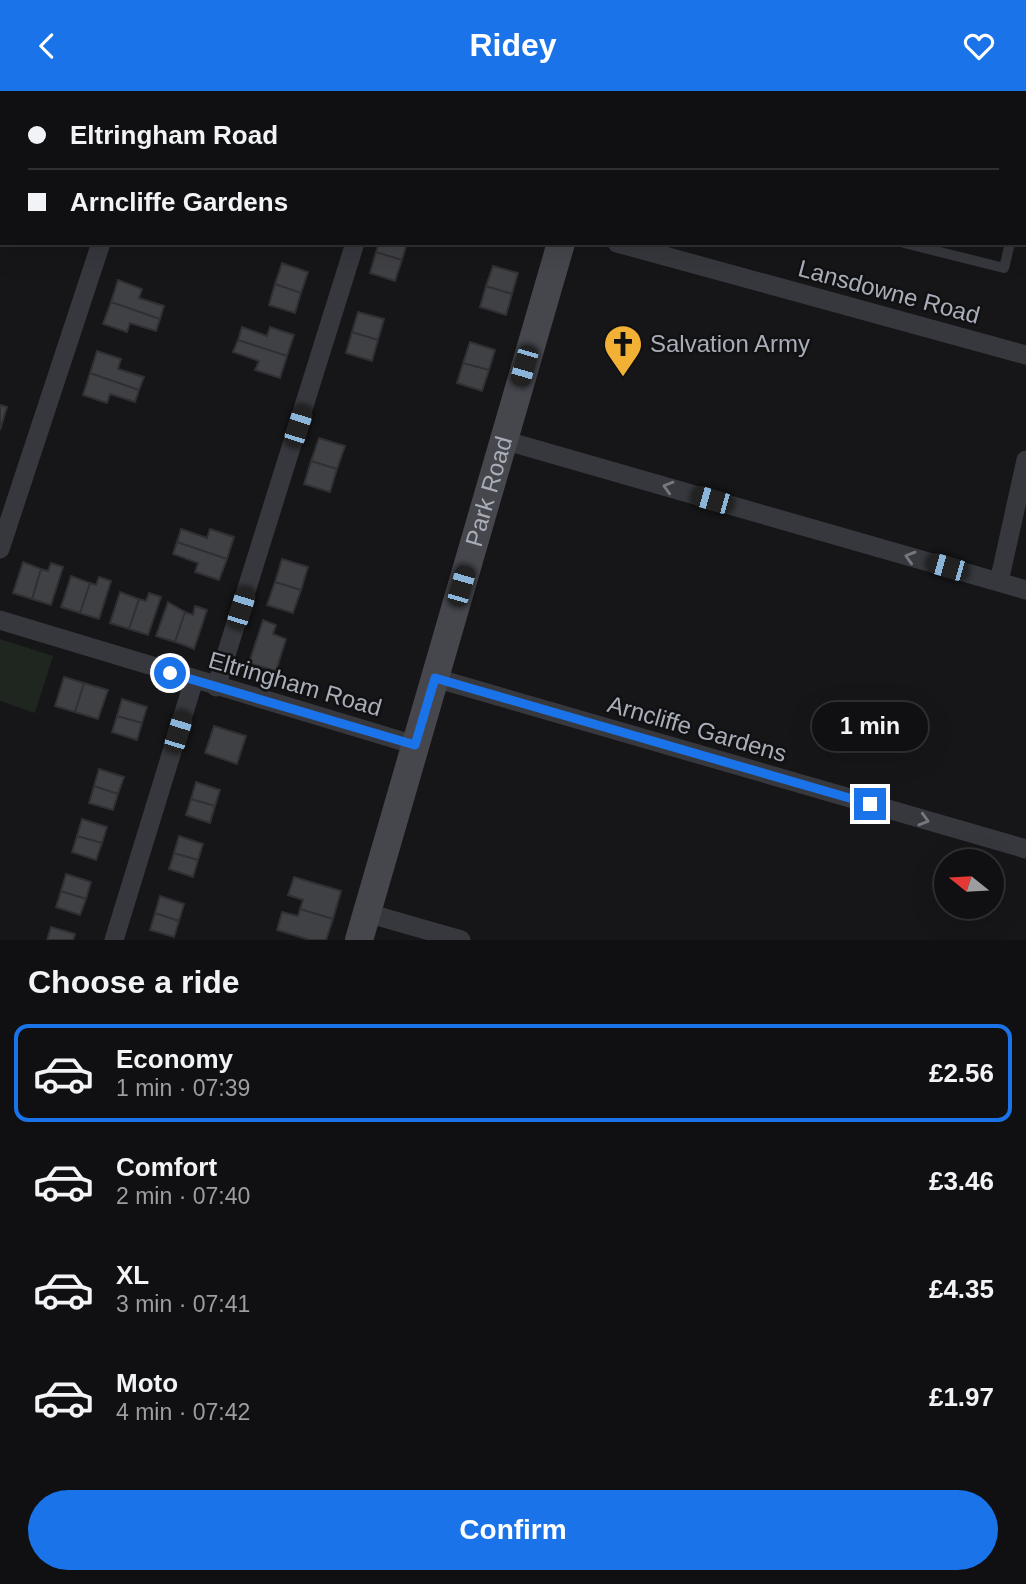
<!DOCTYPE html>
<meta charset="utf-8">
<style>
:root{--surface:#101012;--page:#19191b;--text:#f1f3f6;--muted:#9c9d9f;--line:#303032;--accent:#1a73e8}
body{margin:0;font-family:Helvetica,sans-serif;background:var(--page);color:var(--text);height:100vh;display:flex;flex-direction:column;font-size:26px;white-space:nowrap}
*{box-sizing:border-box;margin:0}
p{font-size:23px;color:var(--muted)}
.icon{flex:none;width:38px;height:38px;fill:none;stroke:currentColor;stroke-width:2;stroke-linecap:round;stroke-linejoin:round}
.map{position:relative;height:849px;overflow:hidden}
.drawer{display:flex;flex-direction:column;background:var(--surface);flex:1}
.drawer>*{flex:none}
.banner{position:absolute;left:0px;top:0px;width:1027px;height:154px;box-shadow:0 7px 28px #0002,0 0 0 2px var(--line);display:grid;align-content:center;height:154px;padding:0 28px;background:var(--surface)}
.needle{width:46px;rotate:288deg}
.buttons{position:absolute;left:934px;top:758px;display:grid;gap:14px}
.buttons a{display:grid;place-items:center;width:70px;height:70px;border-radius:50%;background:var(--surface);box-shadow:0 7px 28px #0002,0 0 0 2px var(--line);font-size:35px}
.end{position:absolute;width:32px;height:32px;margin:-16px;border:9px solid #1a73e8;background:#fff;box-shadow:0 0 0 4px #fff}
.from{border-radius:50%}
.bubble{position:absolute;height:49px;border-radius:24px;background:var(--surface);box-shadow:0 7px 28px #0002,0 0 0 2px var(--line);font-size:23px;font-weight:600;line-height:49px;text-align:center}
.car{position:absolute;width:21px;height:42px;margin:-21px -10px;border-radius:9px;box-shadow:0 0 5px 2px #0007;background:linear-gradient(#222 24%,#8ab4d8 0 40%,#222 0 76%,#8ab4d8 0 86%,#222 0)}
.banner b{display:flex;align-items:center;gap:24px;height:66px;font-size:26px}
.banner b+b{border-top:2px solid var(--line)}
.banner i{width:18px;height:18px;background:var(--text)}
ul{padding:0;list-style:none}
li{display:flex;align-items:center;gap:21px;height:98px;margin:0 14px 10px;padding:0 14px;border:4px solid transparent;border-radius:14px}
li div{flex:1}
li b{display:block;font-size:26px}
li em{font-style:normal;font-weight:600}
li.on{border-color:var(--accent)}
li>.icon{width:63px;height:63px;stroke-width:1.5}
h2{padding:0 28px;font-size:32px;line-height:84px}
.cta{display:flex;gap:14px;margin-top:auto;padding:14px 28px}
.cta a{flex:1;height:80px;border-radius:42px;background:var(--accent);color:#fff;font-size:28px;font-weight:600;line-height:80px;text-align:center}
header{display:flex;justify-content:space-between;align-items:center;height:91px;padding:0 28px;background:var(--accent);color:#fff;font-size:32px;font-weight:600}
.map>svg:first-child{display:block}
.green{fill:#1e261f}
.building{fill:#404145;stroke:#303034;stroke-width:2}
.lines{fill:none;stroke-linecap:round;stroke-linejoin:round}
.path{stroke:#3d3f44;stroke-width:3.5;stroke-dasharray:3.5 5;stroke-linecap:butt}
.lane{stroke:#37383d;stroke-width:10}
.street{stroke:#37383d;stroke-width:19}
.secondary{stroke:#45474d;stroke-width:28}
.oneway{stroke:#757881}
.route{stroke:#1a73e8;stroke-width:9}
.labels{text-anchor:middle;stroke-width:5;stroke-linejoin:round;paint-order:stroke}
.street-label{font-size:24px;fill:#a8adb8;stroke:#111113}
.poi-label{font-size:24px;fill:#a8adb8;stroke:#111113;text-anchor:start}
</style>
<header><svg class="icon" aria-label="back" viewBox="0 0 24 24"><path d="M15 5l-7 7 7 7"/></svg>Ridey<svg class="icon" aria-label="heart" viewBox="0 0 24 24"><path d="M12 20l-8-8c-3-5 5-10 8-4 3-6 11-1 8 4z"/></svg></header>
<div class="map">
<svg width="1026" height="849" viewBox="0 0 1026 849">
<rect width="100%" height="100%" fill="#161618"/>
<path class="green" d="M0,548l53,17 -18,57 -35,-12z"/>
<path class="building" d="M379,152h28l-5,17 -26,-8z
M376,161l26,8 -7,21 -25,-8z
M282,172l26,9 -7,21 -26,-9z
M493,175l25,7 -6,21 -26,-8z
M118,189l24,9 -3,9 25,8 -4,13 -49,-17z
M275,193l26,9 -6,20 -26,-8z
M486,195l26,8 -6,21 -26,-8z
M111,211l49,17 -4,12 -26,-8 -3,9 -24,-8z
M358,221l26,7 -6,21 -26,-8z
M242,236l25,9 3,-9 24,8 -7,21 -49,-16z
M352,241l26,8 -6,21 -26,-8z
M238,249l49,16 -7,22 -25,-8 4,-9 -26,-9z
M470,251l25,8 -6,20 -26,-7z
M97,260l24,8 -3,10 26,8 -5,13 -49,-17z
M463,272l26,7 -7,21 -25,-8z
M90,282l49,17 -4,12 -25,-8 -3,9 -24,-8z
M0,314l7,2 -7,23z
M319,347l26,8 -8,23 -26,-8z
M311,370l26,8 -7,23 -26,-8z
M181,438l26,9 3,-9 24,8 -7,22 -50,-17z
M177,451l50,17 -8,21 -24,-8 3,-9 -25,-9z
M282,468l26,8 -7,23 -26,-8z
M23,471l18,7 -9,30 -19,-6z
M51,472l12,4 -12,38 -19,-6 9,-30 7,2z
M71,485l19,7 -10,30 -19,-6z
M99,486l12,4 -12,38 -19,-6 10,-30 6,2z
M275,491l26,8 -8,23 -26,-8z
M120,501l19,7 -10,30 -19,-6z
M149,502l12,4 -13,38 -19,-6 10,-30 7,2z
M168,511l17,10 -10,30 -19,-6z
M195,515l12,4 -13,39 -19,-7 10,-30 8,3z
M263,529l13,5 -3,9 13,5 -10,32 -27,-8z
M64,586l20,6 -9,29 -20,-6z
M84,592l24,7 -10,29 -23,-7z
M122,608l25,8 -5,16 -25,-7z
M117,625l25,7 -5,17 -25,-8z
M214,635l32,10 -9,28 -32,-11z
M99,678l25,8 -6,17 -24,-8z
M196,691l24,8 -5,16 -24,-7z
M94,695l24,8 -5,16 -24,-7z
M191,708l24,7 -5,17 -24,-8z
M82,728l25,8 -5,16 -25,-7z
M77,745l25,7 -6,17 -24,-8z
M179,745l24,8 -5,16 -24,-7z
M174,762l24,7 -5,17 -24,-8z
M66,783l25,8 -5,17 -25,-8z
M294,786l47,14 -8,28 -33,-10 3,-9 -15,-5z
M61,800l25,8 -6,16 -24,-8z
M160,805l24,8 -5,17 -24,-8z
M300,818l33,10 -7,21h-16l-33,-10 5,-18 16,4z
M155,822l24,8 -5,16 -24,-7z
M51,836l24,7 -2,6h-26z"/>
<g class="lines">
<path class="path" d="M701,2l1,-2"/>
<path class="lane" d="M904,152l100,25 6,-25"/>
<path class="street" d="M858,0l7,2
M151,2l1,-2
M402,2v-2
M617,152l409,112
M503,349l523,150
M0,458l101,-306
M999,491l27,-122
M0,529l415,125
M435,587l591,171
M216,596l139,-444
M367,822l94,27
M114,849l80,-260"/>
<g class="secondary">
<path d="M605,2l1,-2"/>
<path id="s1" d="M359,849l202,-697"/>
</g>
</g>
<defs><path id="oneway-chevron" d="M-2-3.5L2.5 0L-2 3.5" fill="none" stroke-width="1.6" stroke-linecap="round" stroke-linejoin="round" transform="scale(1.75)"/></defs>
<g class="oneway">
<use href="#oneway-chevron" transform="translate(668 396) rotate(-164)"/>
<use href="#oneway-chevron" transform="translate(910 466) rotate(-164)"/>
<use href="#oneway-chevron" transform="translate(924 729) rotate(16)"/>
</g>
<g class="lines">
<path class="route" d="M170,582l245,72 20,-67 435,126"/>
</g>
<defs>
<symbol id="church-pin" viewBox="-11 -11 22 30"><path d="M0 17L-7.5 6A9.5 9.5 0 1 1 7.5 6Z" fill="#f2b134" stroke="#111113"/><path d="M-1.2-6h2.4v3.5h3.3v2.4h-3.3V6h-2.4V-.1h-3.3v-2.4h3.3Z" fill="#111"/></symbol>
</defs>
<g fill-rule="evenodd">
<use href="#church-pin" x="601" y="231" width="44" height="60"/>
</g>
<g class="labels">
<g class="street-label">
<text transform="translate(889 201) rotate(15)" y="8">Lansdowne Road</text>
<text dy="8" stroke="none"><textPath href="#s1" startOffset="467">Park Road</textPath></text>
<text transform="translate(295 593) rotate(16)" y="8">Eltringham Road</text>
<text transform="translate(697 638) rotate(16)" y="8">Arncliffe Gardens</text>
</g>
<g class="poi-label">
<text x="650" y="261">Salvation Army</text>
</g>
</g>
</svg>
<div class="buttons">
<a><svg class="needle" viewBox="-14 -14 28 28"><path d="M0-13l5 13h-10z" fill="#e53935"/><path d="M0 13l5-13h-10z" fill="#9c9d9f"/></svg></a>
</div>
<i class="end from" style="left:170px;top:582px"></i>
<i class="end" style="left:870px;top:713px"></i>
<div class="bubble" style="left:812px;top:611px;width:116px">1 min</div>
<i class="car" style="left:524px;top:275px;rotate:196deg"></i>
<i class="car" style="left:298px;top:335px;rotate:18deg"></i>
<i class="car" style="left:712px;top:409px;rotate:286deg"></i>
<i class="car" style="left:947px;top:476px;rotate:286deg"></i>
<i class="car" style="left:461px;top:495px;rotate:16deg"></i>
<i class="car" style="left:241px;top:517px;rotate:17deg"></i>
<i class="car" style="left:178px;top:641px;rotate:17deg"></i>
<div class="banner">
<b><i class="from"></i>Eltringham Road</b>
<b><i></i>Arncliffe Gardens</b>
</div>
</div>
<section class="drawer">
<h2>Choose a ride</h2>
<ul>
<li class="on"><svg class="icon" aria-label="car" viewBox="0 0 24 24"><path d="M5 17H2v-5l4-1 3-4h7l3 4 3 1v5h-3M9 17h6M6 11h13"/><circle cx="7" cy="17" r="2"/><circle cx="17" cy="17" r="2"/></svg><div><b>Economy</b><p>1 min · 07:39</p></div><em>£2.56</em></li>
<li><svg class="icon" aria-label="car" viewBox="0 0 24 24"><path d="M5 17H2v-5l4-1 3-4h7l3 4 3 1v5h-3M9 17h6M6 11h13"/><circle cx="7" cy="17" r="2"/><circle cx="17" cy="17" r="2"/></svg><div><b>Comfort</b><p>2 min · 07:40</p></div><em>£3.46</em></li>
<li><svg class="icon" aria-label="car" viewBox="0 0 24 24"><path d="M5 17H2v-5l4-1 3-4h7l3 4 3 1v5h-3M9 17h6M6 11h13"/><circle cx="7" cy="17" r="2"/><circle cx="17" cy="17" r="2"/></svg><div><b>XL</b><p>3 min · 07:41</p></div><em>£4.35</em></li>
<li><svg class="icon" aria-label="car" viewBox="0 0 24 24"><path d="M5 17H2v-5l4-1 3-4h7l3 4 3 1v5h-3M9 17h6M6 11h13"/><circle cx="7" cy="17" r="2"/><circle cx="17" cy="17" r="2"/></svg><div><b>Moto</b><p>4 min · 07:42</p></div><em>£1.97</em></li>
</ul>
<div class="cta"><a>Confirm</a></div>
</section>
